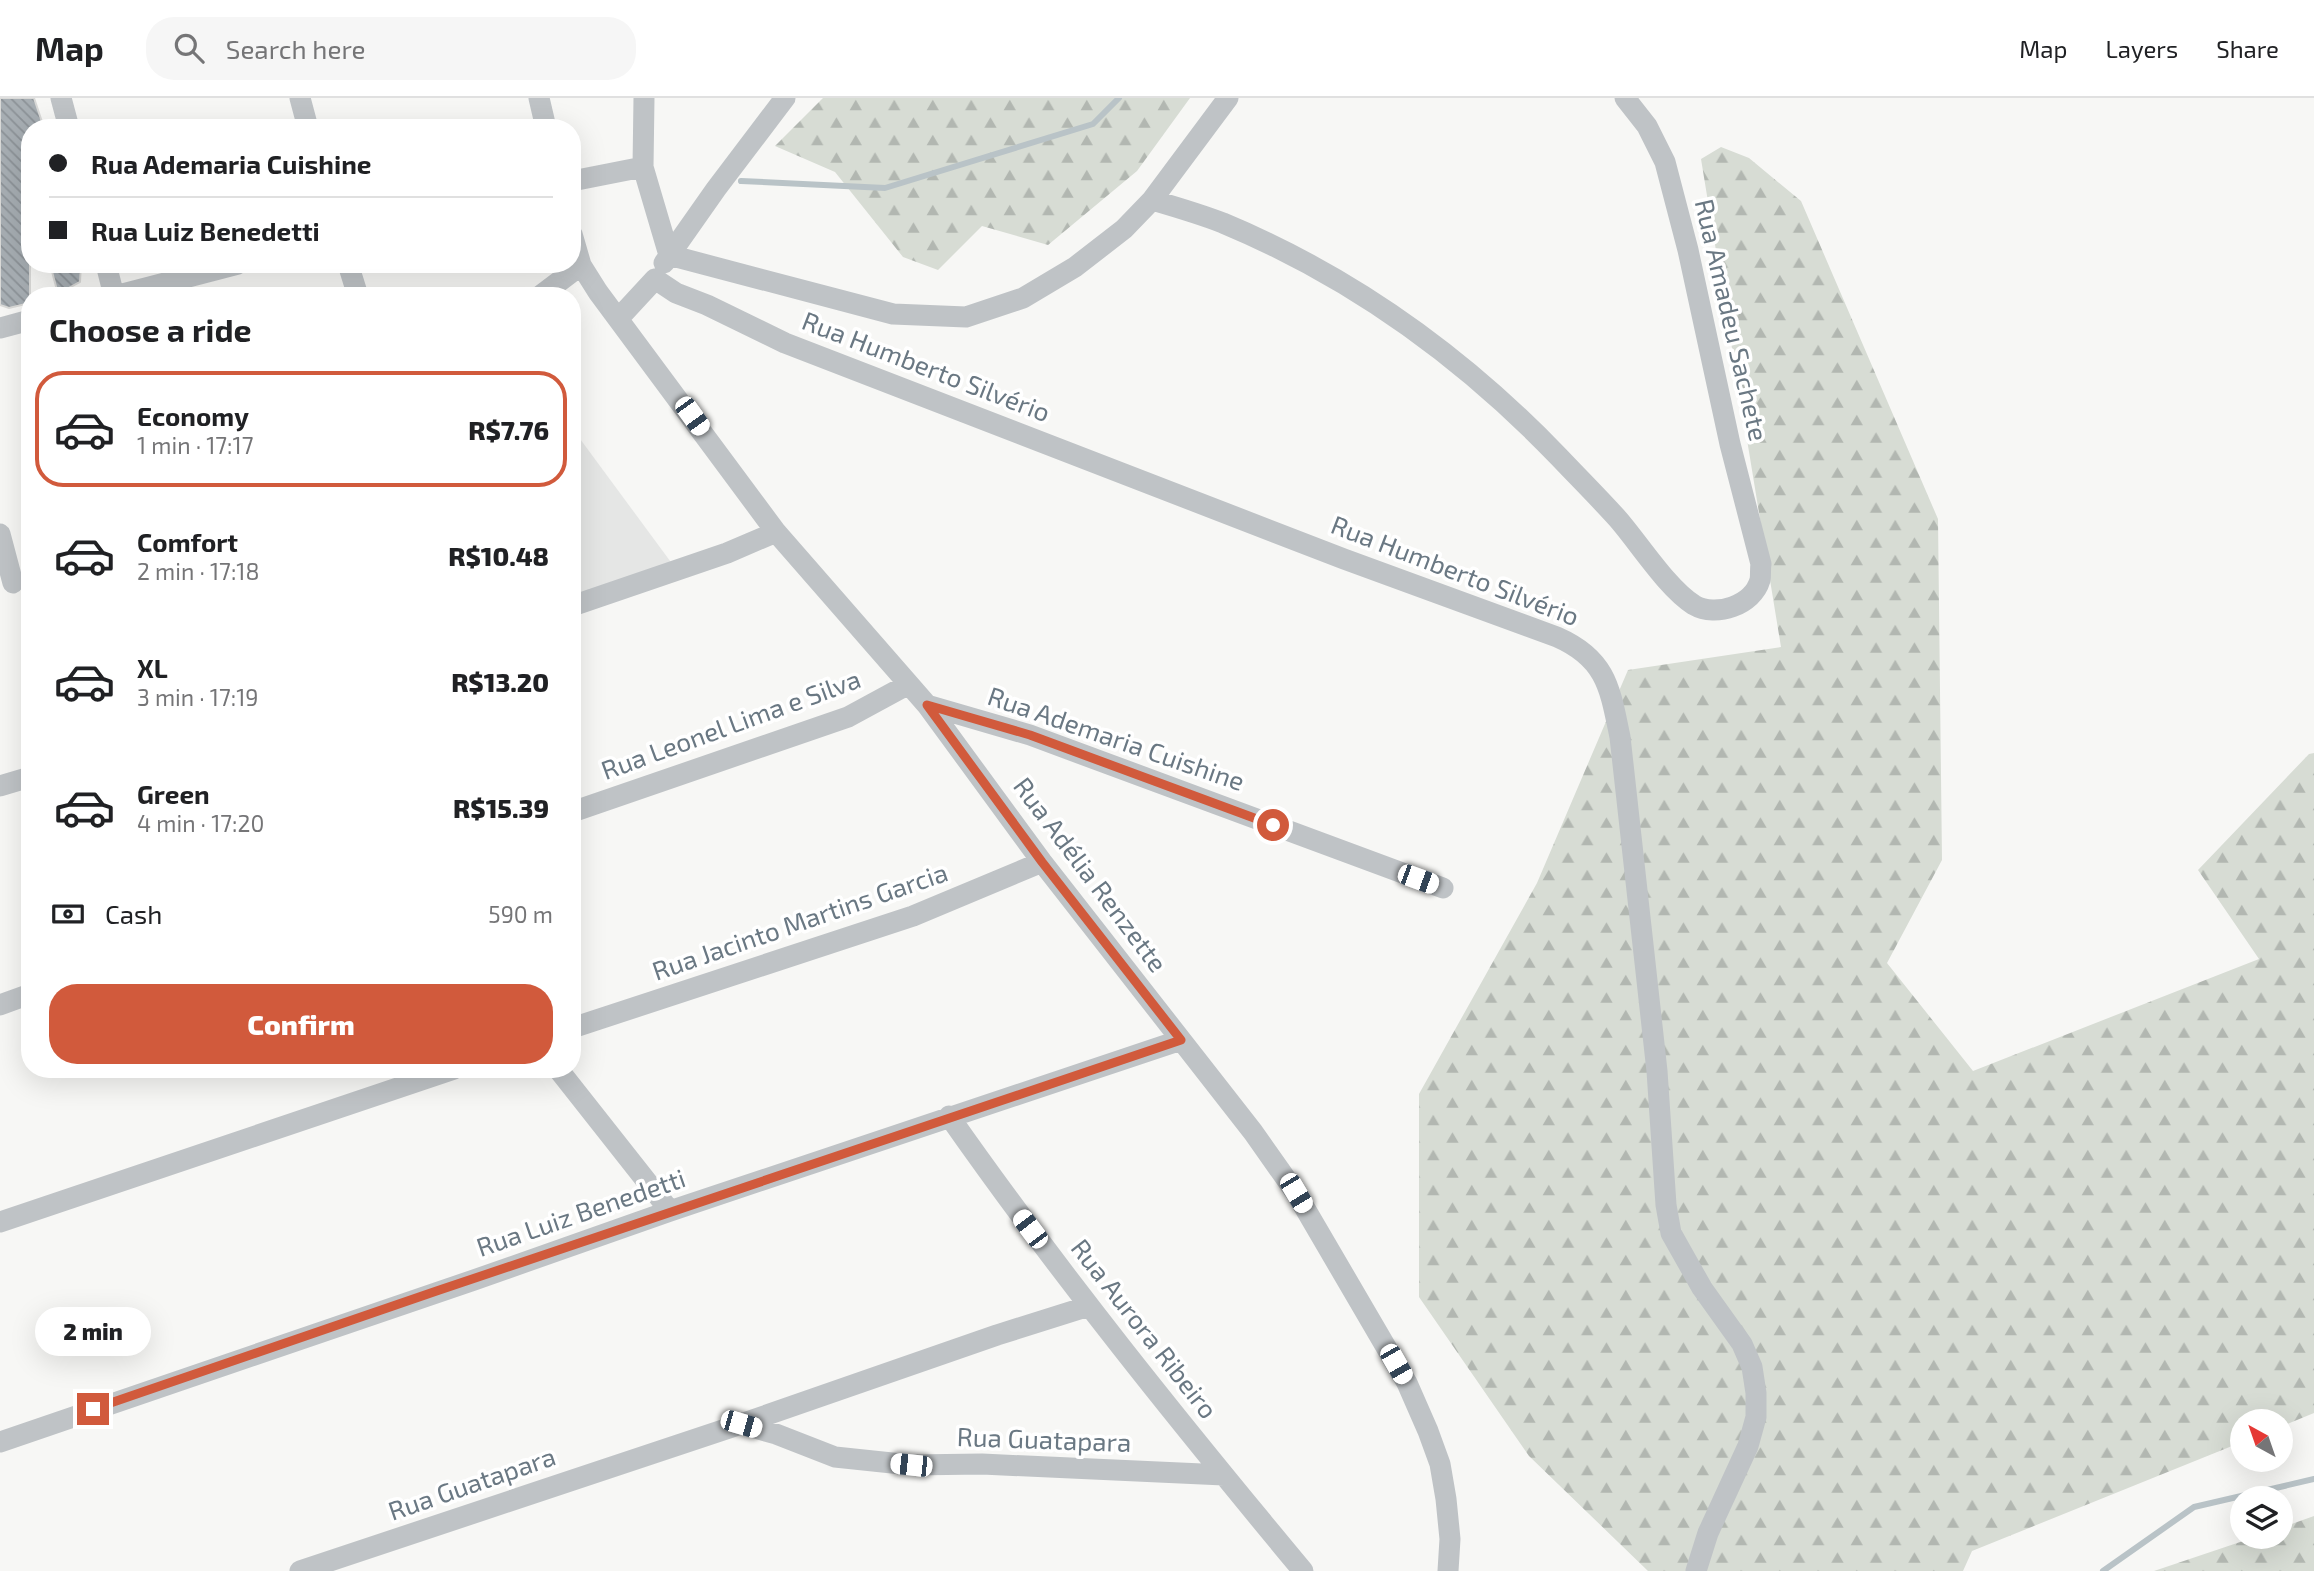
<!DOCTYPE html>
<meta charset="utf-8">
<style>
:root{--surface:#fff;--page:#f6f6f6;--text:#202124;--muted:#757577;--line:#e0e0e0;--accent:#d15a3c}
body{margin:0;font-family:"Exo 2",sans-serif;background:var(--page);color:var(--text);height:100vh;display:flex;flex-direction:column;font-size:26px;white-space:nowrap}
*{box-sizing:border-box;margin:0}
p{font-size:23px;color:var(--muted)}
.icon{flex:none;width:38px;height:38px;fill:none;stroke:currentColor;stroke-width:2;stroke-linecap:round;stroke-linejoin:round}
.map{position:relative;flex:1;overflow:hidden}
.panel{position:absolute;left:21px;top:189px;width:560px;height:791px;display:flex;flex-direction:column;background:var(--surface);border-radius:28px;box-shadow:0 7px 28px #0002}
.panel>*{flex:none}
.banner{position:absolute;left:21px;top:21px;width:560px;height:154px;border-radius:28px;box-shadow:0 7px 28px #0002;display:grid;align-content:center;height:154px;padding:0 28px;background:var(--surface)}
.needle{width:46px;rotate:320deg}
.controls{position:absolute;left:2230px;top:1311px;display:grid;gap:14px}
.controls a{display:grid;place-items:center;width:63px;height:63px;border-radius:50%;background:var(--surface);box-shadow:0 7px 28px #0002;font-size:35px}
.end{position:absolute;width:32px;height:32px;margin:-16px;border:9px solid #d15a3c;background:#fff;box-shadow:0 0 0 4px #fff}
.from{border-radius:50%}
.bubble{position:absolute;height:49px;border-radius:24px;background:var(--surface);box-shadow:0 7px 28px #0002;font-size:23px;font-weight:800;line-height:49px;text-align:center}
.car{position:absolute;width:21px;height:42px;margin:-21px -10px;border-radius:9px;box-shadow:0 0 5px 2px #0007;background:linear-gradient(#fff 24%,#345 0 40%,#fff 0 76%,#345 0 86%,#fff 0)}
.banner b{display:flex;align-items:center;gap:24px;height:66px;font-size:26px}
.banner b+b{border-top:2px solid var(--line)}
.banner i{width:18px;height:18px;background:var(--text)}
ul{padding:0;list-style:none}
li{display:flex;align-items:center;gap:21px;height:116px;margin:0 14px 10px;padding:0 14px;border:4px solid transparent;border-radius:28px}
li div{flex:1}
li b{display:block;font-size:26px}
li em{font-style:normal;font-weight:800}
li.selected{border-color:var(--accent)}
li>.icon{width:63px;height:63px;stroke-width:1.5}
h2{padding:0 28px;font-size:32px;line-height:84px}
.pay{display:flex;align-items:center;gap:18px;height:77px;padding:0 28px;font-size:26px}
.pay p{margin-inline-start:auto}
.cta{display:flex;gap:14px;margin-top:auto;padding:14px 28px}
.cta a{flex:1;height:80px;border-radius:28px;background:var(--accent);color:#fff;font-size:28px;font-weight:800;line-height:80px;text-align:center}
header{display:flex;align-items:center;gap:42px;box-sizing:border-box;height:98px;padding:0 35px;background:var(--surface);border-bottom:2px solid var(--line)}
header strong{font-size:33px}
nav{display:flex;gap:38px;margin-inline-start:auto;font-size:24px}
.search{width:490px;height:63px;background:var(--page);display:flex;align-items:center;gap:18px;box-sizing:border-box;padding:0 24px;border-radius:28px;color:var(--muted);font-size:26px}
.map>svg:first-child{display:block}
.built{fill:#e5e6e5}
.forest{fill:url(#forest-firs)}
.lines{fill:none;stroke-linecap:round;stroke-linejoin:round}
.stream{stroke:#b9c3c7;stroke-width:6}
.building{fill:url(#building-back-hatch);stroke:#d9d9d7;stroke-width:2}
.minor{stroke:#bfc3c6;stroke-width:21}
.route{stroke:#d15a3c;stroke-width:9}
.labels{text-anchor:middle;stroke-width:7;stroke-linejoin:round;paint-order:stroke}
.street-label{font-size:26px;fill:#6a7883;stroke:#fff}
</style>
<header>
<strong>Map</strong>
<div class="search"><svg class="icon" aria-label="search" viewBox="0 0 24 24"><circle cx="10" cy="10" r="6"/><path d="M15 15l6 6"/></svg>Search here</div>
<nav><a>Map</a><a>Layers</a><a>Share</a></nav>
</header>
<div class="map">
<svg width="2314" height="1473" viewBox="0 0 2314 1473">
<defs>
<pattern id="forest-firs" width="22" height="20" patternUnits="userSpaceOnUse" patternTransform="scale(1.75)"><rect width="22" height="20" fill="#d7dcd4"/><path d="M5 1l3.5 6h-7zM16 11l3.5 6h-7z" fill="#b2b7b1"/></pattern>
<pattern id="building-back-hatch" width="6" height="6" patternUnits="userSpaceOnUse" patternTransform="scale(1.75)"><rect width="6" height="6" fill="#a7aeb3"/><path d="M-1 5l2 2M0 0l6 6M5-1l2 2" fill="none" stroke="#8c9297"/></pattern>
</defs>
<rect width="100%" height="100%" fill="#f7f7f5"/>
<path class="built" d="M572,330l101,137 -101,33z"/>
<path class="forest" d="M823,0h367l-53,73 -89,74 -66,-19 -44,44 -35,-13 -68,-85 -60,-26z
M1721,49l28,11 52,43 137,318 4,341 -55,103 86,108 286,-112 -61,-89 111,-116 5,-1v660l-34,14v-6h-38v21l-270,109 -9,20h-315l-119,-115 -110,-159v-203l118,-211 91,-213 153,-23 -80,-488z
M2314,1418v55h-160l101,-34 25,-1v-8z"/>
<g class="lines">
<path class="stream" d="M741,83l144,7 208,-64 26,-26
M2103,1473l91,-64 120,-28"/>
</g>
<path class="building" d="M0,0h34l10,30h-14v175l-21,5 -9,-3z
M50,166h31l-1,18 -22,12z"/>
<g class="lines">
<path class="minor" d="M61,0l8,30
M300,0l8,30
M539,0l7,30
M644,0l-1,69 26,88 224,59 73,3 57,-19 52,-31 49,-38 28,-29 76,-102
M572,83l71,-14
M1152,102c24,7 48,14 71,23 127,53 240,134 336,234 19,20 39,40 58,61 22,25 50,70 77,87 22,13 59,0 66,-25 1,-5 0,-11 1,-16l-31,-120 -42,-194 -23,-88 -18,-36 -22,-28
M572,136l9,31 17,27 178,240 151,173 115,157 211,270 43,61 111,190 21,48 12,33 6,35 4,40 -2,32
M664,165l52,-74 69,-91
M106,166l8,32
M348,166l10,32
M115,198l123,-32
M540,198l41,-31
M618,221l37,-40 21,14 31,12 78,38 559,216 213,78c50,22 53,52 63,100l37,334 9,134 5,28 31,55 40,56 10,23 4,26v24l-8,29 -40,87 -12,38
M0,230l30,-8
M0,436l13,49
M572,508l155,-53 49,-21
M927,607l103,30 413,153
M0,688l30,-9
M572,714l276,-95 59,-32
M0,907l30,-11
M572,930l341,-112 129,-54
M558,971l112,142
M949,1018c110,157 231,307 354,455
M0,1124l454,-153
M741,1326l35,10 59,23 76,8 71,-1 242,11
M0,1344l474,-162 196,-69 511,-171
M300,1473l441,-147 256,-89 92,-29"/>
</g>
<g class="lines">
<path class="route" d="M93,1311c362,-125 725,-248 1088,-369l-139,-178 -115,-157 103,30 243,90"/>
</g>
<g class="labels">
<g class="street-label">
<text transform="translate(1731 222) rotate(77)" y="9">Rua Amadeu Sachete</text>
<text transform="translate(926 269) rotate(21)" y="9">Rua Humberto Silvério</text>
<text transform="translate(1455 473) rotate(21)" y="9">Rua Humberto Silvério</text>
<text transform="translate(731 627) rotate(-20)" y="9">Rua Leonel Lima e Silva</text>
<text transform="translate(1116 641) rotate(19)" y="9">Rua Ademaria Cuishine</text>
<text transform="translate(1090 777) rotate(53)" y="9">Rua Adélia Renzette</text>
<text transform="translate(800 824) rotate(-19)" y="9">Rua Jacinto Martins Garcia</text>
<text transform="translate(581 1115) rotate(-19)" y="9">Rua Luiz Benedetti</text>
<text transform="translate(1144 1231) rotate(52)" y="9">Rua Aurora Ribeiro</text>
<text transform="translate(1044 1342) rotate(2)" y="9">Rua Guatapara</text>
<text transform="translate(472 1386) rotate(-19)" y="9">Rua Guatapara</text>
</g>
</g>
</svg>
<div class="controls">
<a><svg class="needle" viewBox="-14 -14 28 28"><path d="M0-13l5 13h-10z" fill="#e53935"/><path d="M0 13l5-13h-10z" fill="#757577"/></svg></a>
<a><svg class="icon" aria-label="layers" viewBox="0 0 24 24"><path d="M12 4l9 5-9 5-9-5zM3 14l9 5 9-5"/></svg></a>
</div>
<i class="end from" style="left:1273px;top:727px"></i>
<i class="end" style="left:93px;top:1311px"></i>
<div class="bubble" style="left:35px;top:1209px;width:116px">2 min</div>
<i class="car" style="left:692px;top:318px;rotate:144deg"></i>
<i class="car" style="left:1418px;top:781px;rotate:110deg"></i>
<i class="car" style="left:1296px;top:1095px;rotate:149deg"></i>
<i class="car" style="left:1030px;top:1131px;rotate:323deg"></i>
<i class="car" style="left:1396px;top:1266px;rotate:150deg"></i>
<i class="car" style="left:741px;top:1326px;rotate:106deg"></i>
<i class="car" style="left:911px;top:1367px;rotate:276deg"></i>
<div class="banner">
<b><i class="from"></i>Rua Ademaria Cuishine</b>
<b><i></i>Rua Luiz Benedetti</b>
</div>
<section class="panel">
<h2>Choose a ride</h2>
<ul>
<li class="selected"><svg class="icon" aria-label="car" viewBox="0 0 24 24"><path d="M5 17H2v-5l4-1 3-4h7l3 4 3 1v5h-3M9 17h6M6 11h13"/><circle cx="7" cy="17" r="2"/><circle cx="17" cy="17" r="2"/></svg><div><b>Economy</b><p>1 min · 17:17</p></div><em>R$7.76</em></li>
<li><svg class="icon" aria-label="car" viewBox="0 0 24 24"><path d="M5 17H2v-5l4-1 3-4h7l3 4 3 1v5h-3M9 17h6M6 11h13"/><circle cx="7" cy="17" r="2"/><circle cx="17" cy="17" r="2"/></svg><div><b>Comfort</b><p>2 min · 17:18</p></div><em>R$10.48</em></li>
<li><svg class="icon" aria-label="car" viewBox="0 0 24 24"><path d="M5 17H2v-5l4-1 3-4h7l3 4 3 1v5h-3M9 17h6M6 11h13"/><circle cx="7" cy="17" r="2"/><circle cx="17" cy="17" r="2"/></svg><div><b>XL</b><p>3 min · 17:19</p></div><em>R$13.20</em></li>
<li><svg class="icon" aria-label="car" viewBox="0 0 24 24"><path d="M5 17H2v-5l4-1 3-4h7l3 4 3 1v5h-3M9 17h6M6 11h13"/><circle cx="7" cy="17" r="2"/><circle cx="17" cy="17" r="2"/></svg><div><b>Green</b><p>4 min · 17:20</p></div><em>R$15.39</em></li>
</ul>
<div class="pay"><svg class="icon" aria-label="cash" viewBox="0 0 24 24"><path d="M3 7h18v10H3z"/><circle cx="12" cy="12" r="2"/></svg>Cash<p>590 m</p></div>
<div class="cta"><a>Confirm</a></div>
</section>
</div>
